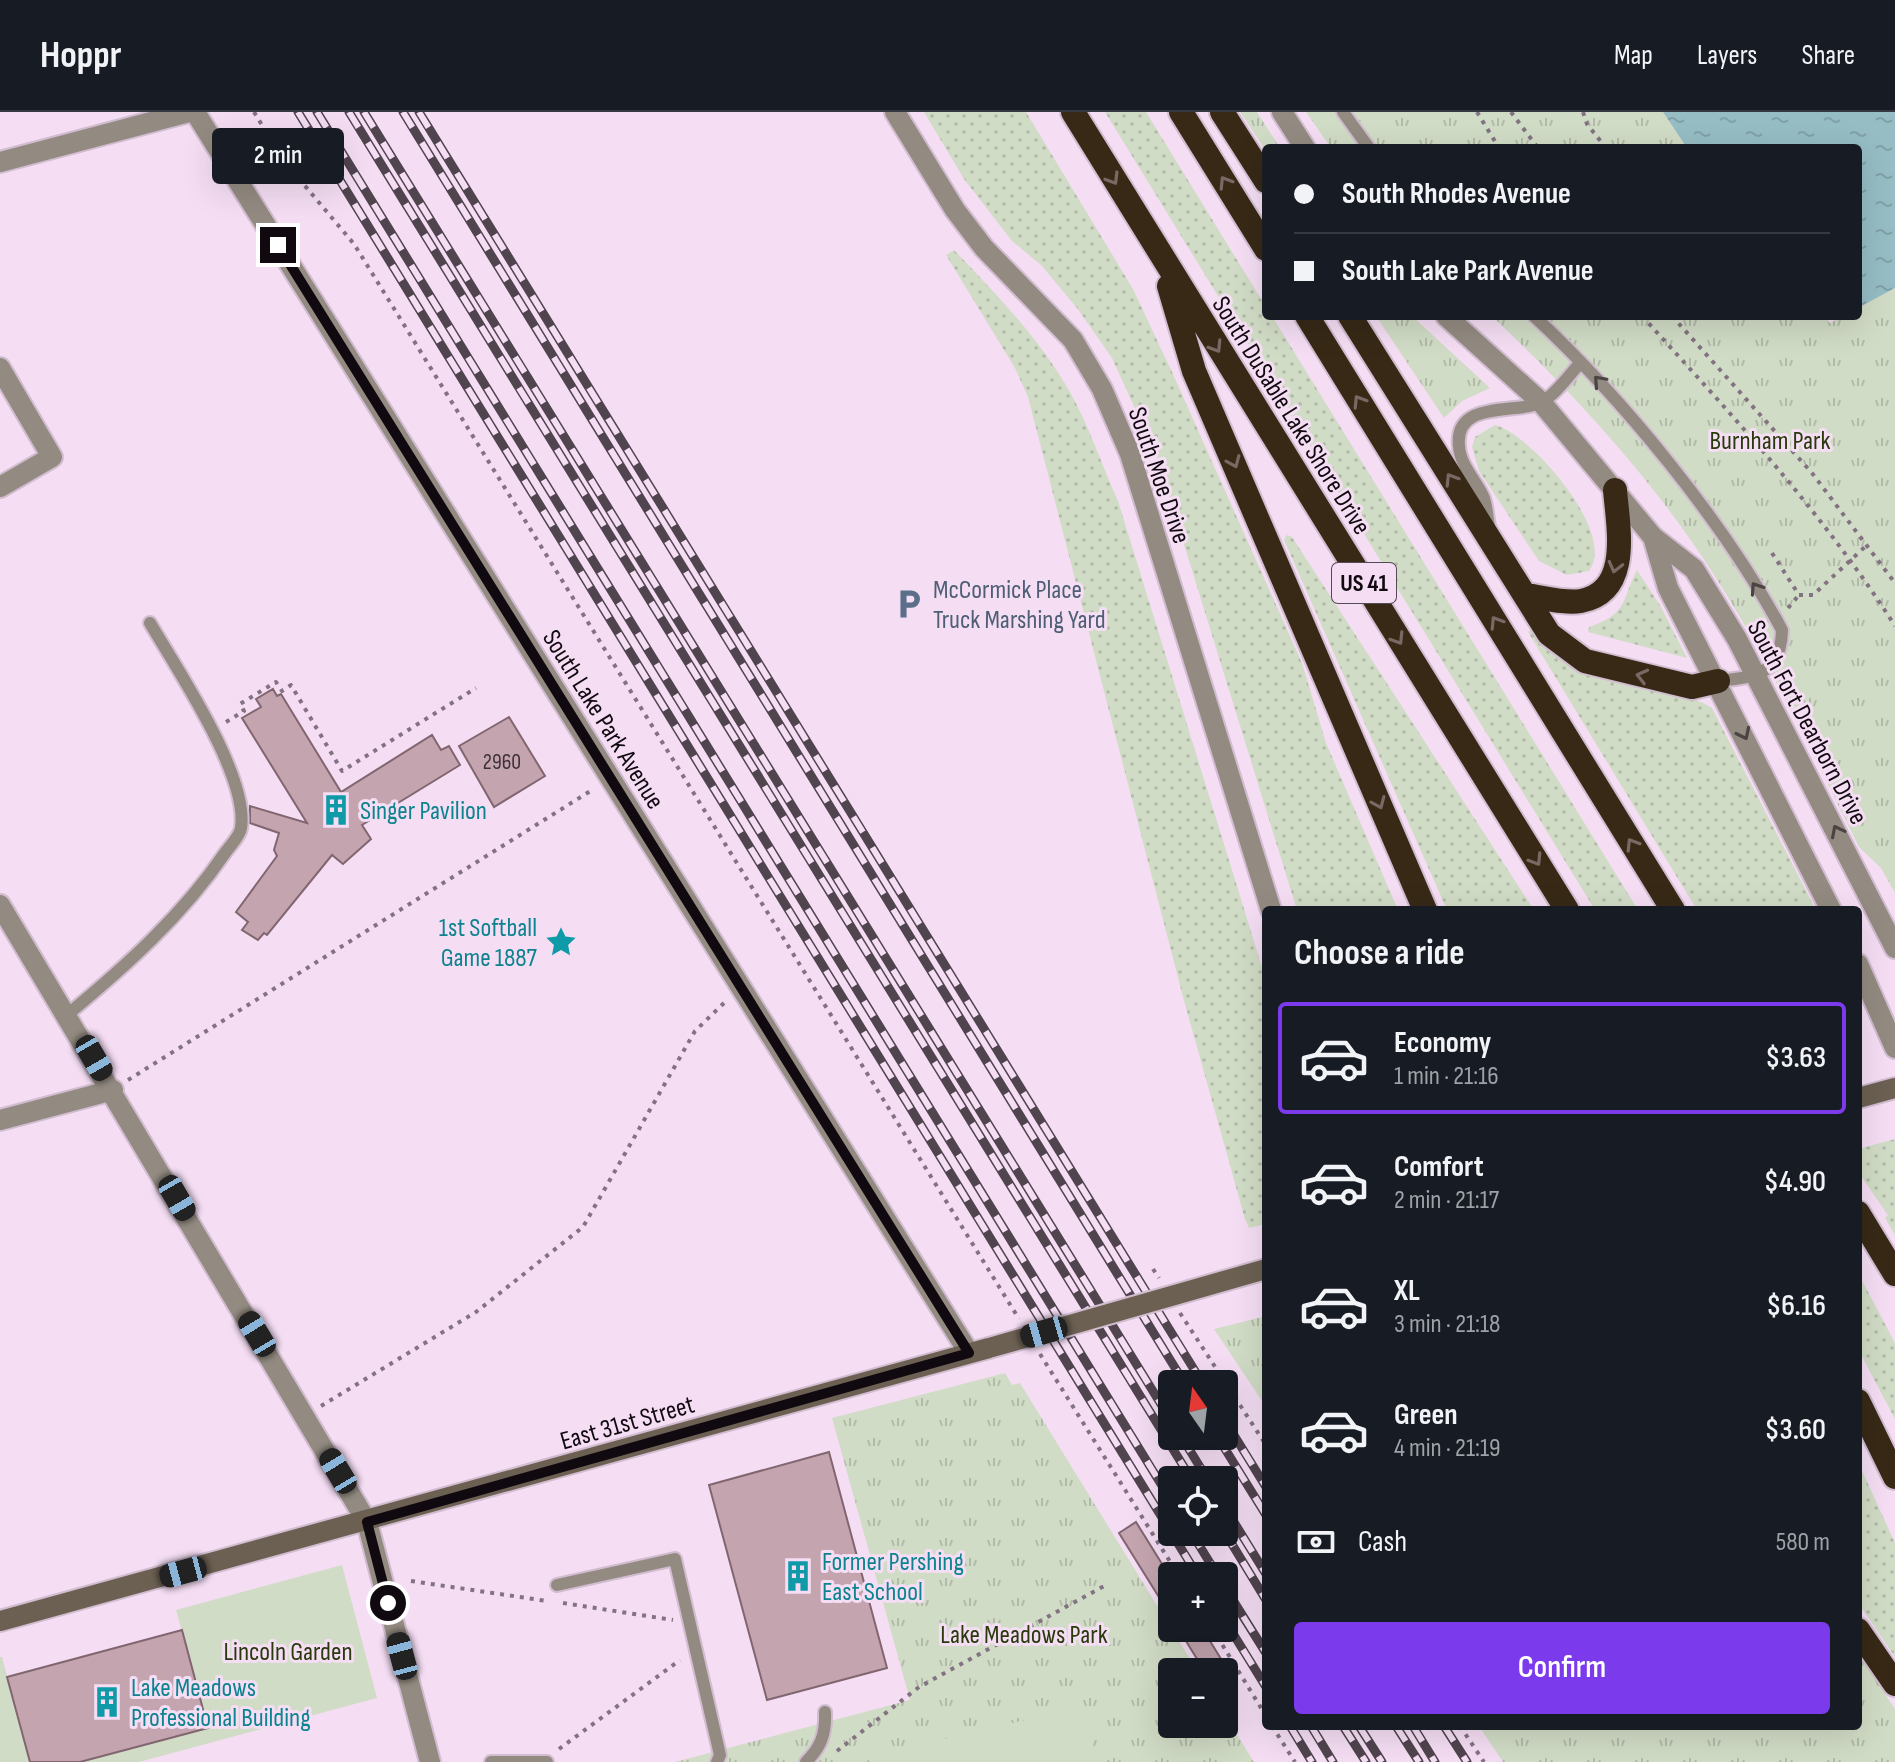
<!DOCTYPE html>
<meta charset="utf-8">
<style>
:root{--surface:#171b24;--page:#20242c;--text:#f1f3f6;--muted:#9ea1a6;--line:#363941;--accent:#7c3aed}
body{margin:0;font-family:"Sofia Sans Condensed",sans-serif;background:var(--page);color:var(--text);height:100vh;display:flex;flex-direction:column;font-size:30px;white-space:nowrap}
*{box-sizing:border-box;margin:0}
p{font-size:26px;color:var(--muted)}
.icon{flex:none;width:44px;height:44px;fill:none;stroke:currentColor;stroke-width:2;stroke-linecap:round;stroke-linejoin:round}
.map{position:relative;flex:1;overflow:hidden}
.sheet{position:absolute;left:1262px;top:794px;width:600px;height:824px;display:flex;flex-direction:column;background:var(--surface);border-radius:8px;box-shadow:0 8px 32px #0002}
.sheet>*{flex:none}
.hud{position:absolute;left:1262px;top:32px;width:600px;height:176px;border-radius:8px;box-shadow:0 8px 32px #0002;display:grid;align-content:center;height:176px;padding:0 32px;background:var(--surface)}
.needle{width:52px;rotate:346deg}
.fabs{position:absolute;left:1158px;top:1258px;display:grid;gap:16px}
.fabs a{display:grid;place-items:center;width:80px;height:80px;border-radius:8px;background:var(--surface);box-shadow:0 8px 32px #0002;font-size:40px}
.end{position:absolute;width:36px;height:36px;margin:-18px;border:10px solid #110910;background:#fff;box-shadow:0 0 0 4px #fff}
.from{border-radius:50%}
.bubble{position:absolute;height:56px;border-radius:8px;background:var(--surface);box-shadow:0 8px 32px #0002;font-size:26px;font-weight:600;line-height:56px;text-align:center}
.car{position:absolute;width:24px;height:48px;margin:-24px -12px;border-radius:10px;box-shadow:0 0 6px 2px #0007;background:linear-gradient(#222 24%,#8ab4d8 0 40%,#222 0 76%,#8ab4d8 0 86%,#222 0)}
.hud b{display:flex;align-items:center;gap:28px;height:76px;font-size:30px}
.hud b+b{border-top:2px solid var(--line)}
.hud i{width:20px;height:20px;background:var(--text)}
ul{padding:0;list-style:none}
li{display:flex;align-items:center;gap:24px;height:112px;margin:0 16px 12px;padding:0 16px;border:4px solid transparent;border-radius:8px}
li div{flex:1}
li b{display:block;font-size:30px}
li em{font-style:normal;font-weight:600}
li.selected{border-color:var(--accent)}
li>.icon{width:72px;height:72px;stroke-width:1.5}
h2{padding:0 32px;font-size:36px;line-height:96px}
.pay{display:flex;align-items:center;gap:20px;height:88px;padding:0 32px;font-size:30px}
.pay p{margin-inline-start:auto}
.primary-button{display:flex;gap:16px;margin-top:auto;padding:16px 32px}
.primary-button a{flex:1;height:92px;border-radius:8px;background:var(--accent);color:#fff;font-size:32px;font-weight:600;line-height:92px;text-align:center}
header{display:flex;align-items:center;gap:48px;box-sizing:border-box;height:112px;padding:0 40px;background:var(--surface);border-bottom:2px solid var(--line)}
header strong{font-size:38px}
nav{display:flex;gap:44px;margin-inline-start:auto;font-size:28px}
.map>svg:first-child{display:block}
.grass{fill:url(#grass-dots)}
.park{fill:url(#park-tufts)}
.garden{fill:#d1dcc6}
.water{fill:url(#water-ripples)}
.building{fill:#c3a4af;stroke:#816670;stroke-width:2}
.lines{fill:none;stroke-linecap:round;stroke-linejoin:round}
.lane-casing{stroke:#d1bcd0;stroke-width:16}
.street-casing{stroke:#d1bcd0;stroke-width:24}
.secondary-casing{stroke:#d1bcd0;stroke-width:24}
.highway-casing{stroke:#d1bcd0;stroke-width:28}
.path{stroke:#837382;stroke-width:4;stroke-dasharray:4 6;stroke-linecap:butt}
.lane{stroke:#938b81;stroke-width:12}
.street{stroke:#938b81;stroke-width:20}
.secondary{stroke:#6b6052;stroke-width:20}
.highway{stroke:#372916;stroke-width:24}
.rail-casing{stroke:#50444f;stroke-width:9}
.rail{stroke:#f5def4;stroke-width:6;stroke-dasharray:18;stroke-linecap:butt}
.secondary-bridge-casing{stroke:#d1bcd0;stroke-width:24;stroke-linecap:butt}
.secondary-bridge{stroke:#6b6052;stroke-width:20}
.oneway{stroke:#7a6864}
.oneway2{stroke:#4c4443}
.route{stroke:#110910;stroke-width:10}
.labels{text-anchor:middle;stroke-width:6;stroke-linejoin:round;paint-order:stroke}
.number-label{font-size:22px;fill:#3e3038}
.shield{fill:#f5def4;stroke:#554954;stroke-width:2}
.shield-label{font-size:24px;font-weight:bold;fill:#110910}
.street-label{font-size:26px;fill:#110910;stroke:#f5def4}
.park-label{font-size:26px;fill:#283a0c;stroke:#f5def4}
.service-label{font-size:26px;fill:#4e5e75;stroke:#f5def4;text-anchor:start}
.culture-label{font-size:26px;fill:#0d838f;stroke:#f5def4;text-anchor:start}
</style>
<header>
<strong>Hoppr</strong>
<nav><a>Map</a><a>Layers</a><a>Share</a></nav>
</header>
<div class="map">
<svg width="1895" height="1650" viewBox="0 0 1895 1650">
<defs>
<pattern id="grass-dots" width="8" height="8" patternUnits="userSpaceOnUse" patternTransform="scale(2)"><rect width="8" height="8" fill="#d1dcc6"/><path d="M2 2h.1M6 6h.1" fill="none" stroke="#b2bba9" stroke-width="1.8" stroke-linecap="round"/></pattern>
<pattern id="park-tufts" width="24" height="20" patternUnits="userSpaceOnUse" patternTransform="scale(2)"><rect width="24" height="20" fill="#d1dcc6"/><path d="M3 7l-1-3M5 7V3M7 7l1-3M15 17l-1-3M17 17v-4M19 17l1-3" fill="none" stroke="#b2bba9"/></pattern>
<pattern id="water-ripples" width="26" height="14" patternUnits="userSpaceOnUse" patternTransform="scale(2)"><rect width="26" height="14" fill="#96bdc4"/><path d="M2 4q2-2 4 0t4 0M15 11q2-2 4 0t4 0" fill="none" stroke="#80a1a7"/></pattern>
</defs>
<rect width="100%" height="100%" fill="#f5def4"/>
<path class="grass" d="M924,0h102l107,177 39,83 130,291 24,80 72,167h-101l-140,-453 -45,-99 -35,-50 -36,-43 -29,-24 -48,-62z
M1105,0h41l120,195v9h6l366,594h-43z
M954,138c42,44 87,90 117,144 19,34 31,72 47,107l148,479v244l-17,4 -4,-9 -62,-222 -155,-600 -13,-29 -69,-113z
M1495,313c36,9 123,109 94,146l-22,4 -28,-14 -60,-90 -7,-24 3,-10z
M1287,423l5,2 242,373h-87l-163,-370z
M1637,458l24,37 26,51 -99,-26 1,-5c40,-14 32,-26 48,-57z
M1534,516c35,51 81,53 137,66 15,3 29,6 41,14l104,202h-119l-169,-278z
M1895,1027v96l-10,-17 3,-3 -30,-43v-23z
M1858,1161l37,70v76l-37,-70z
M1858,1350l37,81v114l-37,-54z"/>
<path class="park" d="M1240,0h17l23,36h-14v3z
M1306,0h357l24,36h-356z
M1895,176v605l-14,-25 -22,-21c-43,-85 -83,-172 -133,-253 -63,-104 -146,-194 -234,-278h331l7,7 13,-7h15v-8z
M1376,204h36l78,72 -28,13 -18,17z
M1266,1204v91l-52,-78z
M1005,1261l7,12 8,-2 178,289h-26v52h52v-10l30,48h-579l235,-62 -78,-282z
M1858,1540l37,57v53h-392l-24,-36h379z"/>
<path class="garden" d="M342,1453l35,133 -238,64h-59l128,-34 -32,-118z
M0,1545h2l28,105h-30z
M1085,1594l11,56h-227l3,-6z"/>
<path class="water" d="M1663,0h232v176l-37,20v-160h-171z"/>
<path class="building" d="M273,577l4,7 4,-2 60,98 91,-57 9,15 8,-4 11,19 -98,60 9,14 -28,25 -11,-9 -65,80 -3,-2 -6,7 -16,-10 6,-8 -12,-10 41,-56 -3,-6 5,-17 -29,-10v-17l57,17 -65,-105 19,-11 -5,-8z
M509,605l36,59 -51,31 -35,-61z
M829,1340l58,216 -120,32 -58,-215z
M1136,1410l36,58v38l-53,-85z
M1178,1516h24l27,44h-24z
M182,1518l26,98 -128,34h-50l-23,-85z"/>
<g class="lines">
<defs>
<path id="lane" d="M1343,0l26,36
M1534,204c89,83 190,206 248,314 -1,45 -27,47 -64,51
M1489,414c-2,-9 -2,-21 -6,-30 -8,-17 -23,-31 -24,-50 -5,-47 58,-31 83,-44 14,-8 28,-28 39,-40
M67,903c59,-49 115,-99 158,-162 5,-7 15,-17 16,-25 8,-52 -64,-159 -91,-205
M557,1473l118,-26 45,196 -3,7
M491,1650h56
M806,1650c15,-15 20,-28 19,-50"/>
<path id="street" d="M195,0l774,1241
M895,0l60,98 29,38 89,92 29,49 28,65 141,456
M1282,0l23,36
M0,50l189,-50
M1446,204l95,86 112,135 41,32 43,70 158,309
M0,256l52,89 -52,30
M1653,425l15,51 163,322
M0,793l367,617 63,240
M1858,852l37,84
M0,1008l113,-30"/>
<path id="secondary" d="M1858,986l37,-10
M0,1509l989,-273"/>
<path id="highway" d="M1073,0l494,798
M1181,0l85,137
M1222,0l44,69
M1169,174l25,85 231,539
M1307,204l366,594
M1350,204l199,318 36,27 107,26 26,-6
M1525,483c17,2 39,9 56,6 51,-10 37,-74 34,-111
M1858,1101l37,61
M1858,1289l37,76
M1858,1518l37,54"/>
</defs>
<use href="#lane" class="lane-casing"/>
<use href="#street" class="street-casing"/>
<use href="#secondary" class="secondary-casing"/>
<use href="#highway" class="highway-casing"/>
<path class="path" d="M254,0l30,49 70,83 665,1075
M1477,0l22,36
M1511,0l27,36
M1583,0l4,12 19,24
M1642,204c90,99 181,197 253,310
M1672,204l140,157 83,110
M1772,441l27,42
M1799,483h14l55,-51
M1788,496l11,-13
M226,610l18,-11 -4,-7 36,-22 6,9 9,-6 51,86 134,-83
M128,968l464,-290
M1153,1157l6,9
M1180,1201l86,132
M1040,1242l139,222
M321,1294l155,-94 107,-85 112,-196 31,-30
M411,1469l136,20
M563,1491l110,17
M1212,1516l54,88
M1272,1614l23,36
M1460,1614l24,36
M559,1637l121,-89
M837,1639l82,-64 187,-102"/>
<use href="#lane" class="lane"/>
<use href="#street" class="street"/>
<use href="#secondary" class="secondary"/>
<use href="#highway" class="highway"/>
<defs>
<path id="rail" d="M298,0l900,1464
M317,0l855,1390
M349,0l843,1368
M364,0l808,1310
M403,0l782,1272
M419,0l784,1272
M1224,1307l42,68
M1181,1324l27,44
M1217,1324l49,79
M1224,1394l42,68
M1224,1419l42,69
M1191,1420l27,44
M1224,1474l42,67
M1224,1507l42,68
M1290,1614l22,36
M1311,1614l22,36
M1343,1614l23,36
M1359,1614l23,36
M1396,1614l23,36
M1413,1614l22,36
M1444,1614l23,36"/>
</defs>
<use href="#rail" class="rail-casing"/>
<use href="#rail" class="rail"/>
<defs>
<path id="secondary-bridge" d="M989,1236l277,-79"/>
</defs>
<use href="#secondary-bridge" class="secondary-bridge-casing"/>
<use href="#secondary-bridge" class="secondary-bridge"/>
</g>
<defs><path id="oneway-chevron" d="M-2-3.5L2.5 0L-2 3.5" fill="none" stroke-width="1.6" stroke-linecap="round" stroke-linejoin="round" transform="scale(2)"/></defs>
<g class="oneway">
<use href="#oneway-chevron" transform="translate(1113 67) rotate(59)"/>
<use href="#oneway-chevron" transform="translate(1225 70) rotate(-122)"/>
<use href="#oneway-chevron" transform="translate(1216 235) rotate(58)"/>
<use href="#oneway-chevron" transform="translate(1359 289) rotate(-122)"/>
<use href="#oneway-chevron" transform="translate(1234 350) rotate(67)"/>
<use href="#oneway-chevron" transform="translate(1451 367) rotate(-122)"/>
<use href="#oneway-chevron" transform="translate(1615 455) rotate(104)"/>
<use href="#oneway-chevron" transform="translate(1496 510) rotate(-122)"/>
<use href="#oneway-chevron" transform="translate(1398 527) rotate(58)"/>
<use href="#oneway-chevron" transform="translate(1642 564) rotate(-166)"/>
<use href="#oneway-chevron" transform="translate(1379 691) rotate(67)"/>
<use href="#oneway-chevron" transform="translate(1632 732) rotate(-122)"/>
<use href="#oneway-chevron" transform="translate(1536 748) rotate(58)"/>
</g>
<g class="oneway2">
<use href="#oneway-chevron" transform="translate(1599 269) rotate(-132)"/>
<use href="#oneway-chevron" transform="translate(1756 476) rotate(-124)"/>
<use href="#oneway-chevron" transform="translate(1744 622) rotate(64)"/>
<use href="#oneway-chevron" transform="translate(1837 719) rotate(-117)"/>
</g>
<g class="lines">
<path class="route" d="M278,133l691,1108 -602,169 21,81"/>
</g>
<defs>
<symbol id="parking-bare" viewBox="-9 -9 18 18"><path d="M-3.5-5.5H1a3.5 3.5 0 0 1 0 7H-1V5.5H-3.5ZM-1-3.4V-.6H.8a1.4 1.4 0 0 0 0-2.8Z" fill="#5c6f8a" stroke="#f5def4" stroke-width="2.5" paint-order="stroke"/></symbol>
<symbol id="building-bare" viewBox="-9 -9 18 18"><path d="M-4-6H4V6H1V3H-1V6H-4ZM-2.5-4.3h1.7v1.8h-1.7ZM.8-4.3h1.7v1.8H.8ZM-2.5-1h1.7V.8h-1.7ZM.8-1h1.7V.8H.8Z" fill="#0f9aa8" stroke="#f5def4" stroke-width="2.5" paint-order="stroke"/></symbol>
<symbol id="sight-bare" viewBox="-9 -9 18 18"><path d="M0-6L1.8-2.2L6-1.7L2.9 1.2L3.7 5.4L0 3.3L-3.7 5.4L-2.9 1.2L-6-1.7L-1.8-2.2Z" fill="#0f9aa8" stroke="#f5def4" stroke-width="2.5" paint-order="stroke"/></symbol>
</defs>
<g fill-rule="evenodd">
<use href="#parking-bare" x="887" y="470" width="44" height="44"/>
<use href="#building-bare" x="314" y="676" width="44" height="44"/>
<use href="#sight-bare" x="539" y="808" width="44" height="44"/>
<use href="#building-bare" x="776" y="1442" width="44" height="44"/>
<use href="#building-bare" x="85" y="1568" width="44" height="44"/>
</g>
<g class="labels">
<g class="number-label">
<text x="502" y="657">2960</text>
</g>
<rect class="shield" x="1332" y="451" width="64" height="40" rx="6"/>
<g class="shield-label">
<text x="1364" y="479">US 41</text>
</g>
<g class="street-label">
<text transform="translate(1292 303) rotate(58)" y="9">South DuSable Lake Shore Drive</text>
<text transform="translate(1160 363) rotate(71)" y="9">South Moe Drive</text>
<text transform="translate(604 607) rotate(58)" y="9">South Lake Park Avenue</text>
<text transform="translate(1808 610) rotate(62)" y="9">South Fort Dearborn Drive</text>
<text transform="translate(627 1310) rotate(-16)" y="9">East 31st Street</text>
</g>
<g class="park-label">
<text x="1770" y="337">Burnham Park</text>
<text x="1024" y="1531">Lake Meadows Park</text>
<text x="288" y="1548">Lincoln Garden</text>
</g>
<g class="service-label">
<text x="933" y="486">McCormick Place<tspan x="933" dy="30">Truck Marshing Yard</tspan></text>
</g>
<g class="culture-label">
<text x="360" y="707">Singer Pavilion</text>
<text x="537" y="824" text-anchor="end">1st Softball<tspan x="537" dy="30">Game 1887</tspan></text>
<text x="822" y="1458">Former Pershing<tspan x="822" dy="30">East School</tspan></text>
<text x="131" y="1584">Lake Meadows<tspan x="131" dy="30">Professional Building</tspan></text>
</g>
</g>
</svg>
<div class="fabs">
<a><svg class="needle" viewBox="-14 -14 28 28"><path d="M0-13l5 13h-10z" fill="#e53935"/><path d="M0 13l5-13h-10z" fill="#9ea1a6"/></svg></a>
<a><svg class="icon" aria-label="locate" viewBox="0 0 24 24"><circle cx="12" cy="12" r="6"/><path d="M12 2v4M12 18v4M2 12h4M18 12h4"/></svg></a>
<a>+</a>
<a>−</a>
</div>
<i class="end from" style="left:388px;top:1491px"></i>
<i class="end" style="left:278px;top:133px"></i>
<div class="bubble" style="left:212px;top:16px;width:132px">2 min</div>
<i class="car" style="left:94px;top:946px;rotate:150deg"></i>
<i class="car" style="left:177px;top:1086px;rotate:150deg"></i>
<i class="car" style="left:1044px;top:1220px;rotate:254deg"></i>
<i class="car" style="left:257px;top:1222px;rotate:329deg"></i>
<i class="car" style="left:338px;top:1359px;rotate:329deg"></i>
<i class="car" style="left:183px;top:1460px;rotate:255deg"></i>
<i class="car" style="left:402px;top:1544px;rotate:345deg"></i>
<div class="hud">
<b><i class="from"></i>South Rhodes Avenue</b>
<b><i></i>South Lake Park Avenue</b>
</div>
<section class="sheet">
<h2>Choose a ride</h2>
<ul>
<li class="selected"><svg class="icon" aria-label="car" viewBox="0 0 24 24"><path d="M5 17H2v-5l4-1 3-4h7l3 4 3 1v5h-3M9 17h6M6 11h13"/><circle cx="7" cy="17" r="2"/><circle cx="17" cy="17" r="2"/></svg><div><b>Economy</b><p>1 min · 21:16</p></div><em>$3.63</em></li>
<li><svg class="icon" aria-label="car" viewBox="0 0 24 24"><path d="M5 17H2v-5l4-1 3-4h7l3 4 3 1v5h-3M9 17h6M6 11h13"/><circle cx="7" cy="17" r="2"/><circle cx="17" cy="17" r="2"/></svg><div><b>Comfort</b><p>2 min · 21:17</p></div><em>$4.90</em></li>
<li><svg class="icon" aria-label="car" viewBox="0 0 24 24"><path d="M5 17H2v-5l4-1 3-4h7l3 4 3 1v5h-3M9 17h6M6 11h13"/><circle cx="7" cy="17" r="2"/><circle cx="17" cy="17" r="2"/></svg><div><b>XL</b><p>3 min · 21:18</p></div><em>$6.16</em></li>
<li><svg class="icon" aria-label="car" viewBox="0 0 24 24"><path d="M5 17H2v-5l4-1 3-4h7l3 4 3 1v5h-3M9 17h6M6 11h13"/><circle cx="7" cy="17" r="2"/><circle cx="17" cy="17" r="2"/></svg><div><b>Green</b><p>4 min · 21:19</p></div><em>$3.60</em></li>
</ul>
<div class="pay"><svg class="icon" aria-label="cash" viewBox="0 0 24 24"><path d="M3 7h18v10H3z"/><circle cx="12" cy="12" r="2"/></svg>Cash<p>580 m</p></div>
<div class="primary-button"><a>Confirm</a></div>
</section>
</div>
